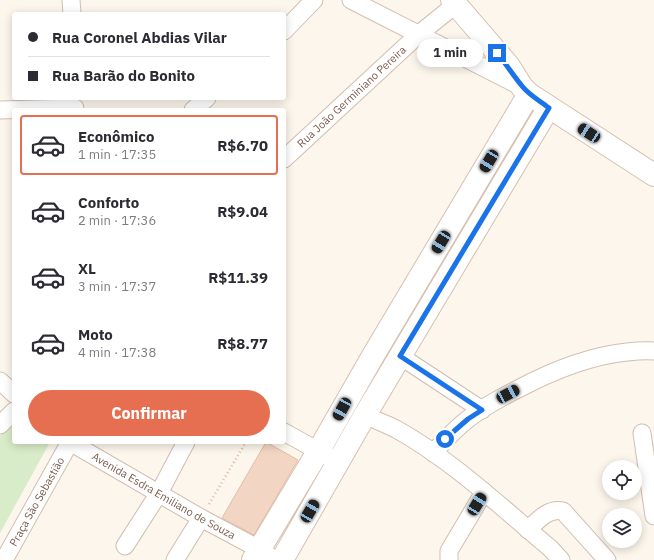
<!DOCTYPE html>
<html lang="pt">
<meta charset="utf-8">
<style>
:root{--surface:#fff;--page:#f2f2f3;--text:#2b2b33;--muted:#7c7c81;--line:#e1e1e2;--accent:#e76f51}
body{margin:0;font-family:"IBM Plex Sans",sans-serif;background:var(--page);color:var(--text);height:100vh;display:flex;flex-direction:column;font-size:15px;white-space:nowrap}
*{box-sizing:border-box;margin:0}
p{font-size:13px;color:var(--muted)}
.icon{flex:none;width:22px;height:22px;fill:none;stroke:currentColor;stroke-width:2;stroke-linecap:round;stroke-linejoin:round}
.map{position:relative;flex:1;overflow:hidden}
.side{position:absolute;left:12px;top:108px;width:274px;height:336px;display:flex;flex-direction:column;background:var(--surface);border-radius:4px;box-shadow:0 2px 10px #0003}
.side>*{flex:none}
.top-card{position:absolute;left:12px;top:12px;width:274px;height:88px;border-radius:4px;box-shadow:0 2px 10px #0003;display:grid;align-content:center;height:88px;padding:0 16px;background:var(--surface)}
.tools{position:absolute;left:602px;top:460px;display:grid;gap:8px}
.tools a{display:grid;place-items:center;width:40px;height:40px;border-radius:50%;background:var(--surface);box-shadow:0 2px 10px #0003;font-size:20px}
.end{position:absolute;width:18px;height:18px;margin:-9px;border:5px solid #1a73e8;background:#fff;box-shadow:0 0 0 2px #fff}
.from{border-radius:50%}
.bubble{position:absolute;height:28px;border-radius:14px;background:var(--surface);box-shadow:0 2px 10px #0003;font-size:13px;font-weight:700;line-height:28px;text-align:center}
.car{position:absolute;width:12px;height:24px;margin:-12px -6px;border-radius:5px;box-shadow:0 0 3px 1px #0007;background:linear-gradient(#222 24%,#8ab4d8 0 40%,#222 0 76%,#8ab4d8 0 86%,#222 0)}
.top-card b{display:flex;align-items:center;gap:14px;height:38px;font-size:15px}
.top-card b+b{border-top:1px solid var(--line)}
.top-card i{width:10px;height:10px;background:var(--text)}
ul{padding:7px 0 0;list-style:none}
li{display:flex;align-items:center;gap:12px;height:60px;margin:0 8px 6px;padding:0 8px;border:2px solid transparent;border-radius:4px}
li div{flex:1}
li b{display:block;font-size:15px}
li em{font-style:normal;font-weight:700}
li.active{border-color:var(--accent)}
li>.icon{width:36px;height:36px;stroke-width:1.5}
.primary-button{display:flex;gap:8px;margin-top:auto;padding:8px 16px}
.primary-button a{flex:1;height:46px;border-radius:24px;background:var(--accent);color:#fff;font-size:16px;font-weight:700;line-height:46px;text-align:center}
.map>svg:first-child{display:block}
.green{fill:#d8ecc9}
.building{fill:#f3d5c3;stroke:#e6bba3}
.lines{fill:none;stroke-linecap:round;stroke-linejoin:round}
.street-casing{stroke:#d1beb0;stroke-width:19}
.secondary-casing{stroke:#d6c0b0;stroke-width:24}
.path{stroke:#d9b8a5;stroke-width:2.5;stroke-dasharray:1 3;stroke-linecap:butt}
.street{stroke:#fff;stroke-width:17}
.secondary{stroke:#fff;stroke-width:22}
.route{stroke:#1a73e8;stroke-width:5}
.labels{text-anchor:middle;stroke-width:3;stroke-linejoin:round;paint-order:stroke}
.street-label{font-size:11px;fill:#7a5c4d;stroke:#fffaf3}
</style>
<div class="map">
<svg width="654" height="560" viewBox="0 0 654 560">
<rect width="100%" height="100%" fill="#fdf6ec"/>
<path class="green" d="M14,421v21h36l-50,91v-97z"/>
<path class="building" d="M266,442l32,18 -44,75 -32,-17z"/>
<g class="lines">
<defs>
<g id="street">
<path d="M71,0l1,14"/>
<path d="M351,0l171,87"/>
<path d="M284,31l30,-31"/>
<path d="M0,110l75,-2"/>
<path d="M193,110l14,-12"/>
<path id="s1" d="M284,159l135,-125 36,-29"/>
<path d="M400,356l82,54"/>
<path d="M0,381l14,13"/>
<path d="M365,415c10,5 21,9 31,14 56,31 105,78 154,119l11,12"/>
<path d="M0,425l14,-14"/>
<path d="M284,432l45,25"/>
<path d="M642,433l12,83"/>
<path id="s2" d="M70,442l131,76 58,31 16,11"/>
<path d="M433,453c11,-12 22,-24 35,-34 15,-12 32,-21 50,-30 34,-18 70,-33 109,-37 9,-1 18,-2 27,-1"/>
<path d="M528,530c10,-10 20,-22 35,-19l44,49"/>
<path d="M125,546l34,-53 27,-51"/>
<path id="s3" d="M4,560l66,-118"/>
<path d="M175,560l26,-42"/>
<path d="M449,560v-9l35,-59"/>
</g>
<path id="secondary" d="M452,0l56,65 14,22 7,7 125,81
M253,560l66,-110 55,-96 155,-260
M282,560l83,-145 184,-308"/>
</defs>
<use href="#street" class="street-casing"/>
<use href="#secondary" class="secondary-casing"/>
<path class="path" d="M209,504l37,-62"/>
<use href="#street" class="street"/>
<use href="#secondary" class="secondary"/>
</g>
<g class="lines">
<path class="route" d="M445,439l23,-20 14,-9 -82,-54 149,-248c-9,-7 -20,-13 -27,-22 -9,-11 -16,-22 -25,-33"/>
</g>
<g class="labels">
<g class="street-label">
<text dy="4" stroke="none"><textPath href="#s1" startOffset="92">Rua João Germiniano Pereira</textPath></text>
<text dy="4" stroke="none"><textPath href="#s2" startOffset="108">Avenida Esdra Emiliano de Souza</textPath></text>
<text dy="4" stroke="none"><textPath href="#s3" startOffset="67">Praça São Sebastião</textPath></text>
</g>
</g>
</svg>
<div class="tools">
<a><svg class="icon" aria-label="locate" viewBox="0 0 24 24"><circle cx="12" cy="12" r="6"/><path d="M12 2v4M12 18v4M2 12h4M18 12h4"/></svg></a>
<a><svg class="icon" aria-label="layers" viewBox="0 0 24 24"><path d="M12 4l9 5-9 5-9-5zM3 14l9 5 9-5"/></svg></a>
</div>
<i class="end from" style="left:445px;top:439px"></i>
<i class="end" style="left:497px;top:53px"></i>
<div class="bubble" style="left:417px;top:39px;width:66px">1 min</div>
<i class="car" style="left:589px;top:133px;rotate:303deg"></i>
<i class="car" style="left:489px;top:161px;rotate:211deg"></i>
<i class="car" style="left:441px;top:242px;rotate:211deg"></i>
<i class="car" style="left:508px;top:394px;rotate:62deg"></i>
<i class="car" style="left:342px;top:409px;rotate:209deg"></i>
<i class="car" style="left:477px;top:504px;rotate:31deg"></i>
<i class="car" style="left:310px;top:511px;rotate:30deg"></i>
<div class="top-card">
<b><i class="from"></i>Rua Coronel Abdias Vilar</b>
<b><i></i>Rua Barão do Bonito</b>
</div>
<section class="side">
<ul>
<li class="active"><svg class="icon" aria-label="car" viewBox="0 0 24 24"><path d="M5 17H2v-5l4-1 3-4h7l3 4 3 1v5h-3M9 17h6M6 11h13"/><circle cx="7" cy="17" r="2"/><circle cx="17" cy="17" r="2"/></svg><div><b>Econômico</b><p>1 min · 17:35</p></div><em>R$6.70</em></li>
<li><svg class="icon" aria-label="car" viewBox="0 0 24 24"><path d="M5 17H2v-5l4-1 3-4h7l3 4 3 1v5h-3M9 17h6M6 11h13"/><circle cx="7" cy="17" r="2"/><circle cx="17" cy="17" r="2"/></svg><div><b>Conforto</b><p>2 min · 17:36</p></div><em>R$9.04</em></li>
<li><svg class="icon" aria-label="car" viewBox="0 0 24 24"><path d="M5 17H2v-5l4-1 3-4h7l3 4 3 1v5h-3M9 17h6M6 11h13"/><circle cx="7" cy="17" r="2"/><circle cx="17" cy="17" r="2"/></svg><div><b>XL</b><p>3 min · 17:37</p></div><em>R$11.39</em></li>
<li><svg class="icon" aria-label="car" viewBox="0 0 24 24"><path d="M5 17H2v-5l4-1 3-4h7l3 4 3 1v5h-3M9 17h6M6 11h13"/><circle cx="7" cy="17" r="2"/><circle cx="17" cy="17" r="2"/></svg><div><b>Moto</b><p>4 min · 17:38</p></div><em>R$8.77</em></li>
</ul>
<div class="primary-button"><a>Confirmar</a></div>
</section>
</div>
